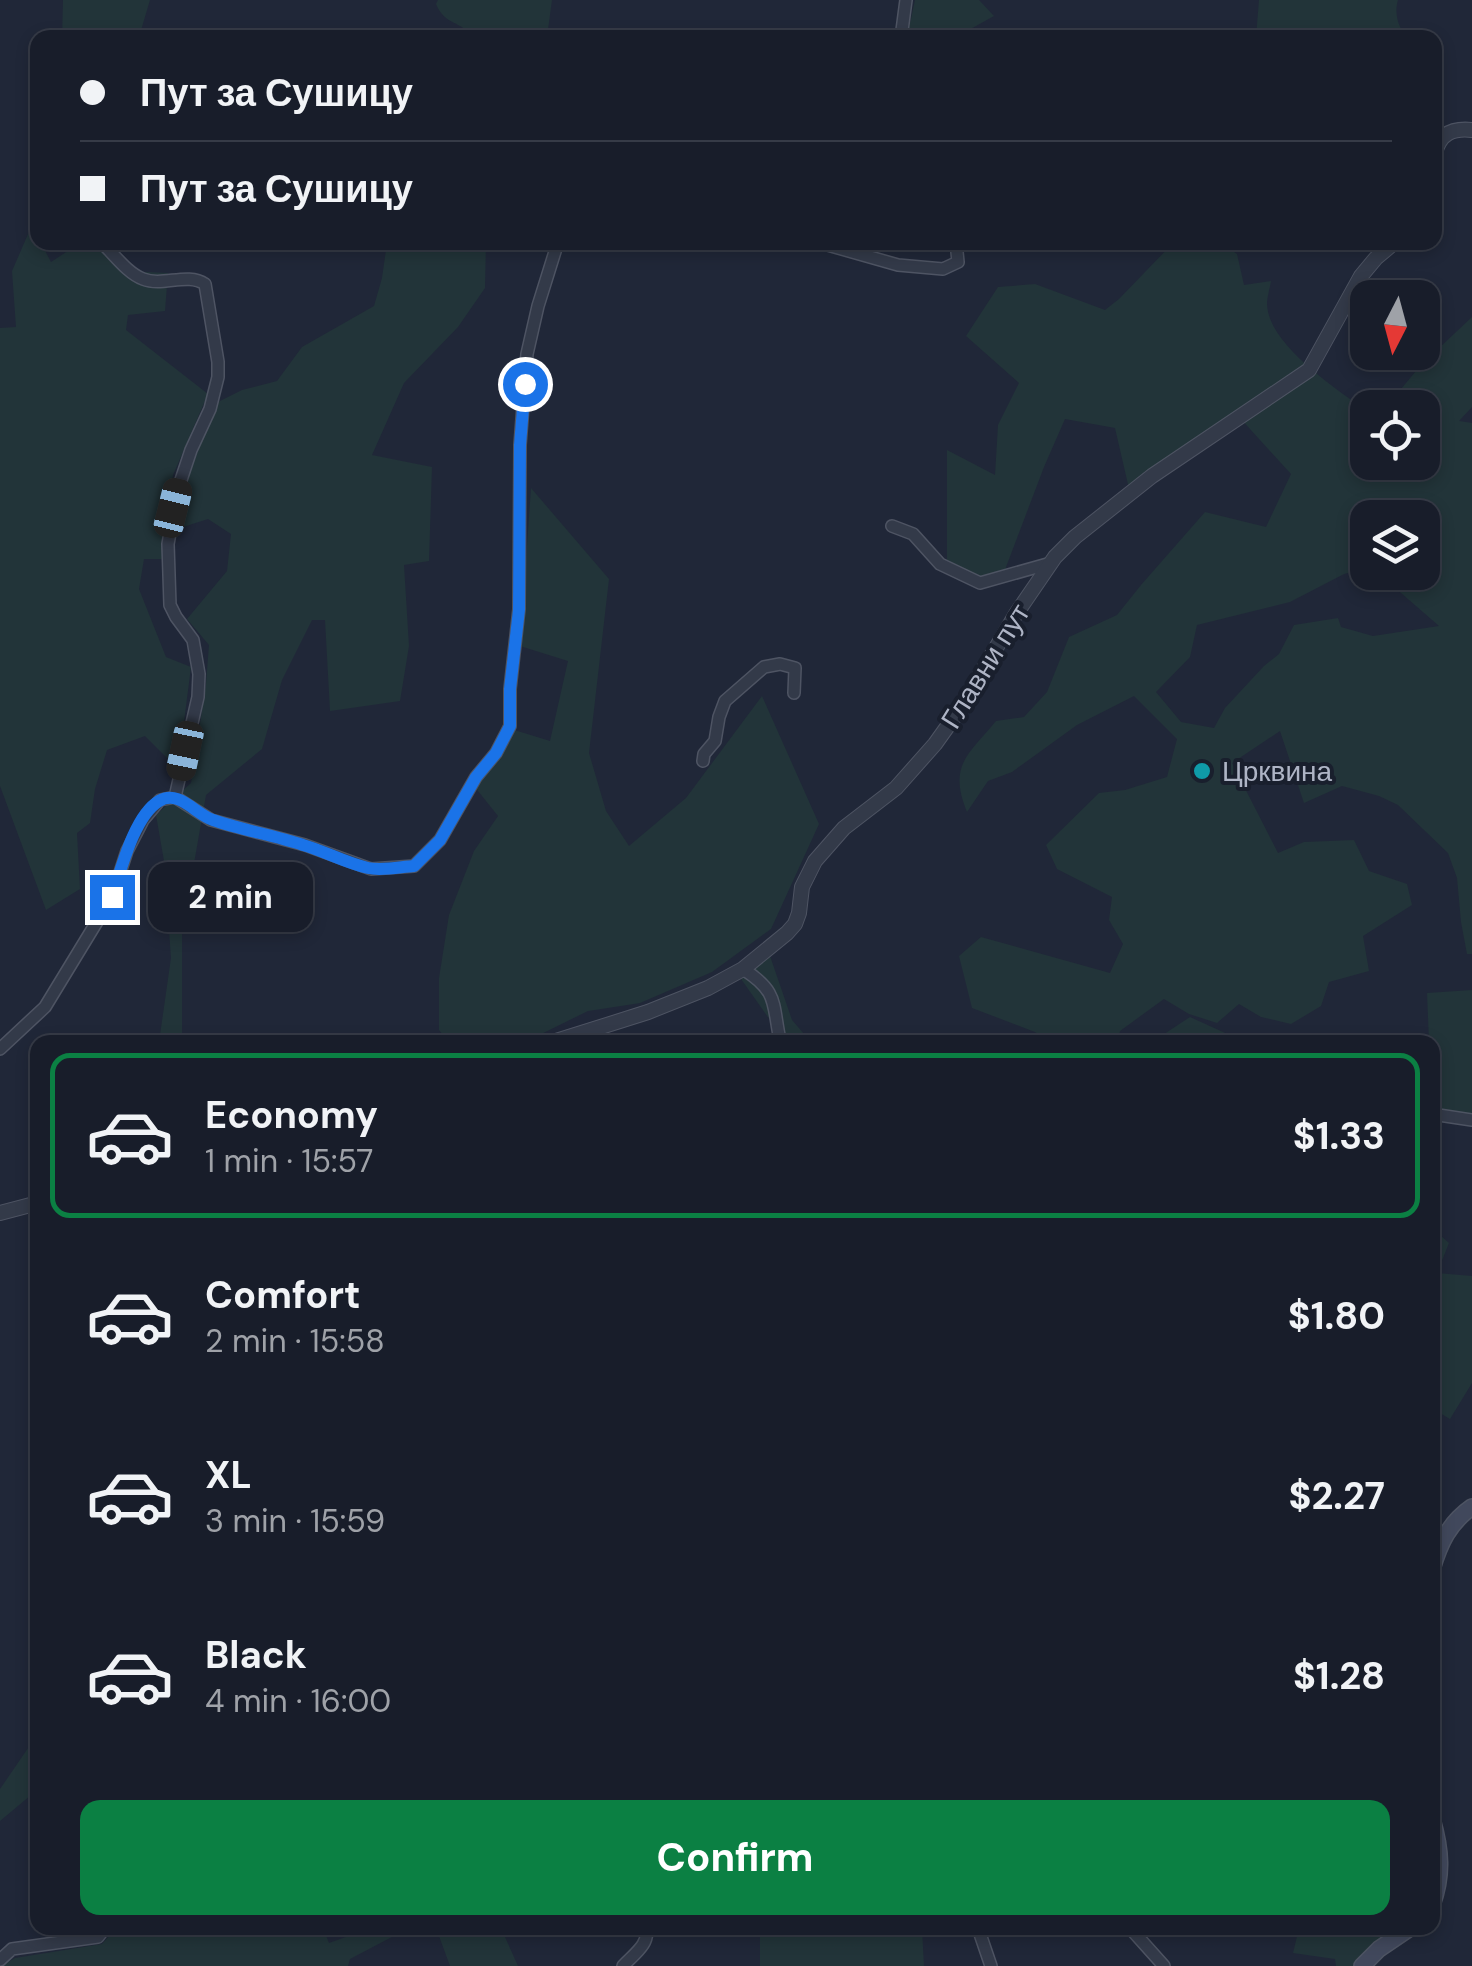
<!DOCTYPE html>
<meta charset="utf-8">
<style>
:root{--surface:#181d2a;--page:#212632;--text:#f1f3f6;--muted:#9fa2a8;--line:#363b47;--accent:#0b8043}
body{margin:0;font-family:"DM Sans",sans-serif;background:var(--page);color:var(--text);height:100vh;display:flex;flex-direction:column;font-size:38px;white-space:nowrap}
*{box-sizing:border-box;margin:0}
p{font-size:32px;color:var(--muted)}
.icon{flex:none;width:55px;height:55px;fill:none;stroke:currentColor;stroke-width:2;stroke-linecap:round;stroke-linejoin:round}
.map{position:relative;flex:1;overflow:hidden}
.panel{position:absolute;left:30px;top:1035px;width:1410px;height:900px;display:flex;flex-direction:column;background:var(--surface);border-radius:20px;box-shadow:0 5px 15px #0003,0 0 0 2px var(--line)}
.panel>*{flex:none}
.guide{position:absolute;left:30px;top:30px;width:1412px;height:220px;border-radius:20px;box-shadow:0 5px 15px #0003,0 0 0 2px var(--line);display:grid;align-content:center;height:220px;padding:0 50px;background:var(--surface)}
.needle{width:65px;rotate:186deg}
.fabs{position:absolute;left:1350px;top:280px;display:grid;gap:20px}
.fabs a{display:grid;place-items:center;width:90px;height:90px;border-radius:20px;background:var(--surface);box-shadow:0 5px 15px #0003,0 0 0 2px var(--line);font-size:50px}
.end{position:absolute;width:45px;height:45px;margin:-22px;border:12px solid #1a73e8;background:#fff;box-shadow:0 0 0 5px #fff}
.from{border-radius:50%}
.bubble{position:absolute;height:70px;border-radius:20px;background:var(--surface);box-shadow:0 5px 15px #0003,0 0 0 2px var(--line);font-size:32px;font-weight:700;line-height:70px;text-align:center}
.car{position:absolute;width:30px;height:60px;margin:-30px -15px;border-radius:12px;box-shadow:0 0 8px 2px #0007;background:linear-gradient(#222 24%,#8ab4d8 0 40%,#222 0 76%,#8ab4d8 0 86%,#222 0)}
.guide b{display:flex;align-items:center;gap:35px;height:95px;font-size:38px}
.guide b+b{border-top:2px solid var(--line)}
.guide i{width:25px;height:25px;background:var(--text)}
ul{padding:18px 0 0;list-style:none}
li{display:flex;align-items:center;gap:30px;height:165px;margin:0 20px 15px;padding:0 30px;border:5px solid transparent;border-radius:20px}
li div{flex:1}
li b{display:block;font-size:38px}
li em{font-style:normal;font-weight:700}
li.on{border-color:var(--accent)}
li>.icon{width:90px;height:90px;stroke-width:1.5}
.button{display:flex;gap:20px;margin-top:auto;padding:20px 50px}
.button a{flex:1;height:115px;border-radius:20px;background:var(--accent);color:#fff;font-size:40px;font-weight:700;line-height:115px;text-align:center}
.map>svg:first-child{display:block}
.green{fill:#223439;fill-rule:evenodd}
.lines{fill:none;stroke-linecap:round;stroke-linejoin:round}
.minor-casing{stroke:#4e5463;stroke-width:14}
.tertiary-casing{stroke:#4e5463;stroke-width:16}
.secondary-casing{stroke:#4e5463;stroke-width:18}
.minor{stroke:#333a49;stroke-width:11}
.tertiary{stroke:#333a49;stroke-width:14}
.secondary{stroke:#41485c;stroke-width:15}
.route{stroke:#1a73e8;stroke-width:12}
.culture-dot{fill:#0f9aa8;stroke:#191f2d;stroke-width:4}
.labels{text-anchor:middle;stroke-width:8;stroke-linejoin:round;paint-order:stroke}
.street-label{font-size:28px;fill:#aeb4c5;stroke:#191f2d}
.poi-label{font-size:28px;fill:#aeb4c5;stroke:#191f2d;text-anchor:start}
</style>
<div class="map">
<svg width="1472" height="1966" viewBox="0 0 1472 1966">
<rect width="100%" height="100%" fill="#202738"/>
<path class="green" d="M63,0h87l-11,37 -77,1z
M438,0h114l-5,37h-75c-11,-17 -27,-11 -36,-33z
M915,0h64l15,16 -27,15v6h-60z
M1259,0h139c-4,13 0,26 8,37h-150z
M32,225l5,10 1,7 3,1 10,19 29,-19h16l29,28 43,2 -3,38 -37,4 -2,15 82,64 -35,81 -7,84h-22l-5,30 27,68 25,10 -13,102 -33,-33 -38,14 -12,39 -5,34 -13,10 3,56 -34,21 -46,-124v-458l16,-1 -4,-56z
M387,243h99l-1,45 -27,39 -54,56 -32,72 60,12 -3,94 -25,4 5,81 -9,55 -70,10 -5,-91h-13l-30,60 -20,69 -56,46 -24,137v110h-23l12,-84 -7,-97 -8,-46 35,-32 15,-99 3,-39 -22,-26 40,-48 4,-37 -23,-15 -28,9 6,-46 30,-79 26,-13 35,-9 25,-34 72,-41 8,-28z
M1173,243h47l17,11 7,31 27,-4c-1,7 -4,16 -4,23 1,41 71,86 100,107l1,51h54v-54l-36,-1 35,-42 51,-48v90l-13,14 13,2v531h-5l-6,-32 -4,-44 -9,-25 -50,-48 -19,-9 -37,-10 -38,17 -24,-72 -48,32 46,90 26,-11 50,-2 15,31 38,13 5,21 -49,31 6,35 -40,11 -8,24 -30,18 -30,-7 -22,-13 -22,19 -28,-9 -25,-15 -44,32 -2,11h-69l-14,-10 -63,-24 -13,-52 22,-19 129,36 13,-29 -14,-24 3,-23 -55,-28 -11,-24 53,-52 26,-3 42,-13 10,-38 -43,-43 -57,29 -65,47 -24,9 -21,31c-19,-47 1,-57 29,-91l28,-4 23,-25 22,-55 48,-22 24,-30 64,-73 61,15 25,-53 -51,-56 -110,75 -15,-65 -50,-9 -21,48 -41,108 -23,8 -33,-16v-117l48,25 3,-50 21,-42 -53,-47 32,-49 37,-3 70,26 14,-11zM1368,518h54v54l-44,1 61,53 -66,10 -32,-9 -3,-9 -44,7 -15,29 -15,12 -39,42 -11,20 -33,-6 -25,-30 34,-35 7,-32 93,-23 54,-28 23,-6z
M531,488l78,91 -20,174 17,58 23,35 57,-48 76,-102 57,128 -48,105 -59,43 -72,31 -52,8 -63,31h-76l-10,-12v-52l10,-63 25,-64 24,-35 -28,-35 41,-52 39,12 18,-80 -48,-15z
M769,953l23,67 19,22h-22l-7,-5 -41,-58z
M1472,990v123l-15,2 -24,-5 -1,-68h-3l-2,-49z
M1190,1017l55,25h-93z
M1432,1228l17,15 -12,30 35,3v107l-22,36 -17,-10z
M37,1735v55l-37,31v-32z
M116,1928h207l6,15 42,-15h38l-59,31 -2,7h-347l14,-8 87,-14z
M436,1928h65l17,38h-68z
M760,1928h162l2,38h-164z
M1299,1928h98l-43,38h-18l-1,-7 -42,-6z"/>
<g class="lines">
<defs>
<path id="minor" d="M901,38l5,-38
M101,242c13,12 26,31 42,37 20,8 44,-7 62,5l13,78v15l-8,32 -19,41 -13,39 -10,55 2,61 6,12 17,23 6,34 -1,23 -23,100
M817,242l81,23 45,4 15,-7 -2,-20
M892,526l21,8 27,30 40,19 71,-20
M703,761l1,-7 11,-13 4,-24 6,-16 39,-34 16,-3 15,4 -1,25
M743,969c36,23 29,34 37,71
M0,1049l45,-42 67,-110 15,-46 16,-31 17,-20 15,-3 36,23 94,25 66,24 43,-3 26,-26 36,-63 20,-24 14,-27v-37l9,-80 1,-164 7,-91 11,-48 20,-64
M1432,1114l40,6
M978,1928l13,38
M1130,1928l34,38
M0,1960l12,-11 86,-12 7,-9
M623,1966c11,-12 27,-22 23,-38"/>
<path id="tertiary" d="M1435,153c5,-20 18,-25 37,-23
M553,1042l95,-30 60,-24 35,-19 44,-36 8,-9 4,-11 3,-26 13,-26 29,-33 52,-40 39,-44 25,-35 56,-95 39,-57 20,-20 77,-61 157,-106 52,-94 15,-18 19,-16
M0,1213l38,-10"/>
<path id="secondary" d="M1432,1569c8,-26 17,-46 40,-62
M1432,1819c9,31 11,56 0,86
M1362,1966l17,-17 31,-21"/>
</defs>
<use href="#minor" class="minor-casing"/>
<use href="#tertiary" class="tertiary-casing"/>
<use href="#secondary" class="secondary-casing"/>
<use href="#minor" class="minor"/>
<use href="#tertiary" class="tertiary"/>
<use href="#secondary" class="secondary"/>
</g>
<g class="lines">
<path class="route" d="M112,897c9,-27 22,-81 47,-96 20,-12 36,13 54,19 29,10 60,15 90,25 21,6 43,18 65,23 14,3 32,-1 46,-2l26,-26 36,-63 20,-24 14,-27v-37l9,-79 1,-165 5,-61"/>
</g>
<circle class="culture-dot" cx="1202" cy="771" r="10"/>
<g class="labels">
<g class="street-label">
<text transform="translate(985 666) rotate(-58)" y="10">Главни пут</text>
</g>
<g class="poi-label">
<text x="1222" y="781">Црквина</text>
</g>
</g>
</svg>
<div class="fabs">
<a><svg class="needle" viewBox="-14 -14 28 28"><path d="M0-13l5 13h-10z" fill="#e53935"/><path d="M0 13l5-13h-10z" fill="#9fa2a8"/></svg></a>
<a><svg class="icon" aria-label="locate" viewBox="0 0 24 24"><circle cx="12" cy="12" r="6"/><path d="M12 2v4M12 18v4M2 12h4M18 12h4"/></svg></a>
<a><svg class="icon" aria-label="layers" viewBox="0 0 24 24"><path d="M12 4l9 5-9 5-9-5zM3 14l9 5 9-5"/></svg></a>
</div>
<i class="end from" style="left:525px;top:384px"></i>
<i class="end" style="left:112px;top:897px"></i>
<div class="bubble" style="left:148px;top:862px;width:165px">2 min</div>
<i class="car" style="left:173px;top:508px;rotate:14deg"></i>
<i class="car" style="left:185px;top:751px;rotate:192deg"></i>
<div class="guide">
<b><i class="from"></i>Пут за Сушицу</b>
<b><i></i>Пут за Сушицу</b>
</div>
<section class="panel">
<ul>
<li class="on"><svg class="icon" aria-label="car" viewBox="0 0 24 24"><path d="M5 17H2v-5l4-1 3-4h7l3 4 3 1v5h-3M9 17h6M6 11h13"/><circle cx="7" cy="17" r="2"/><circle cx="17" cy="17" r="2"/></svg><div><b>Economy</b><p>1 min · 15:57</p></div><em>$1.33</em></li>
<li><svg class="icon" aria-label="car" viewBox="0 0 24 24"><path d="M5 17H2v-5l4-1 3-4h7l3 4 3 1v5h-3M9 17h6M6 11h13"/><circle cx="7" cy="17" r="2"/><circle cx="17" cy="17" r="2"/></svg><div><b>Comfort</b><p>2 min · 15:58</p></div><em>$1.80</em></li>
<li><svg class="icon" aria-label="car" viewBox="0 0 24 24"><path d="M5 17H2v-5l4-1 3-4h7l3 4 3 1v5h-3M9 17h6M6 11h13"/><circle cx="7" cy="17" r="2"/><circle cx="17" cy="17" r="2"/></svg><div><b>XL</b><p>3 min · 15:59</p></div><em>$2.27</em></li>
<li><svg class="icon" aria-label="car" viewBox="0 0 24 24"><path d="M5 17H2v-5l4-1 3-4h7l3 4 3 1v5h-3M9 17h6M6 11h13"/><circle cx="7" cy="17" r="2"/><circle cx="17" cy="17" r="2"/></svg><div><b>Black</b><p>4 min · 16:00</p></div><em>$1.28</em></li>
</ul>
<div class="button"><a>Confirm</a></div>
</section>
</div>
